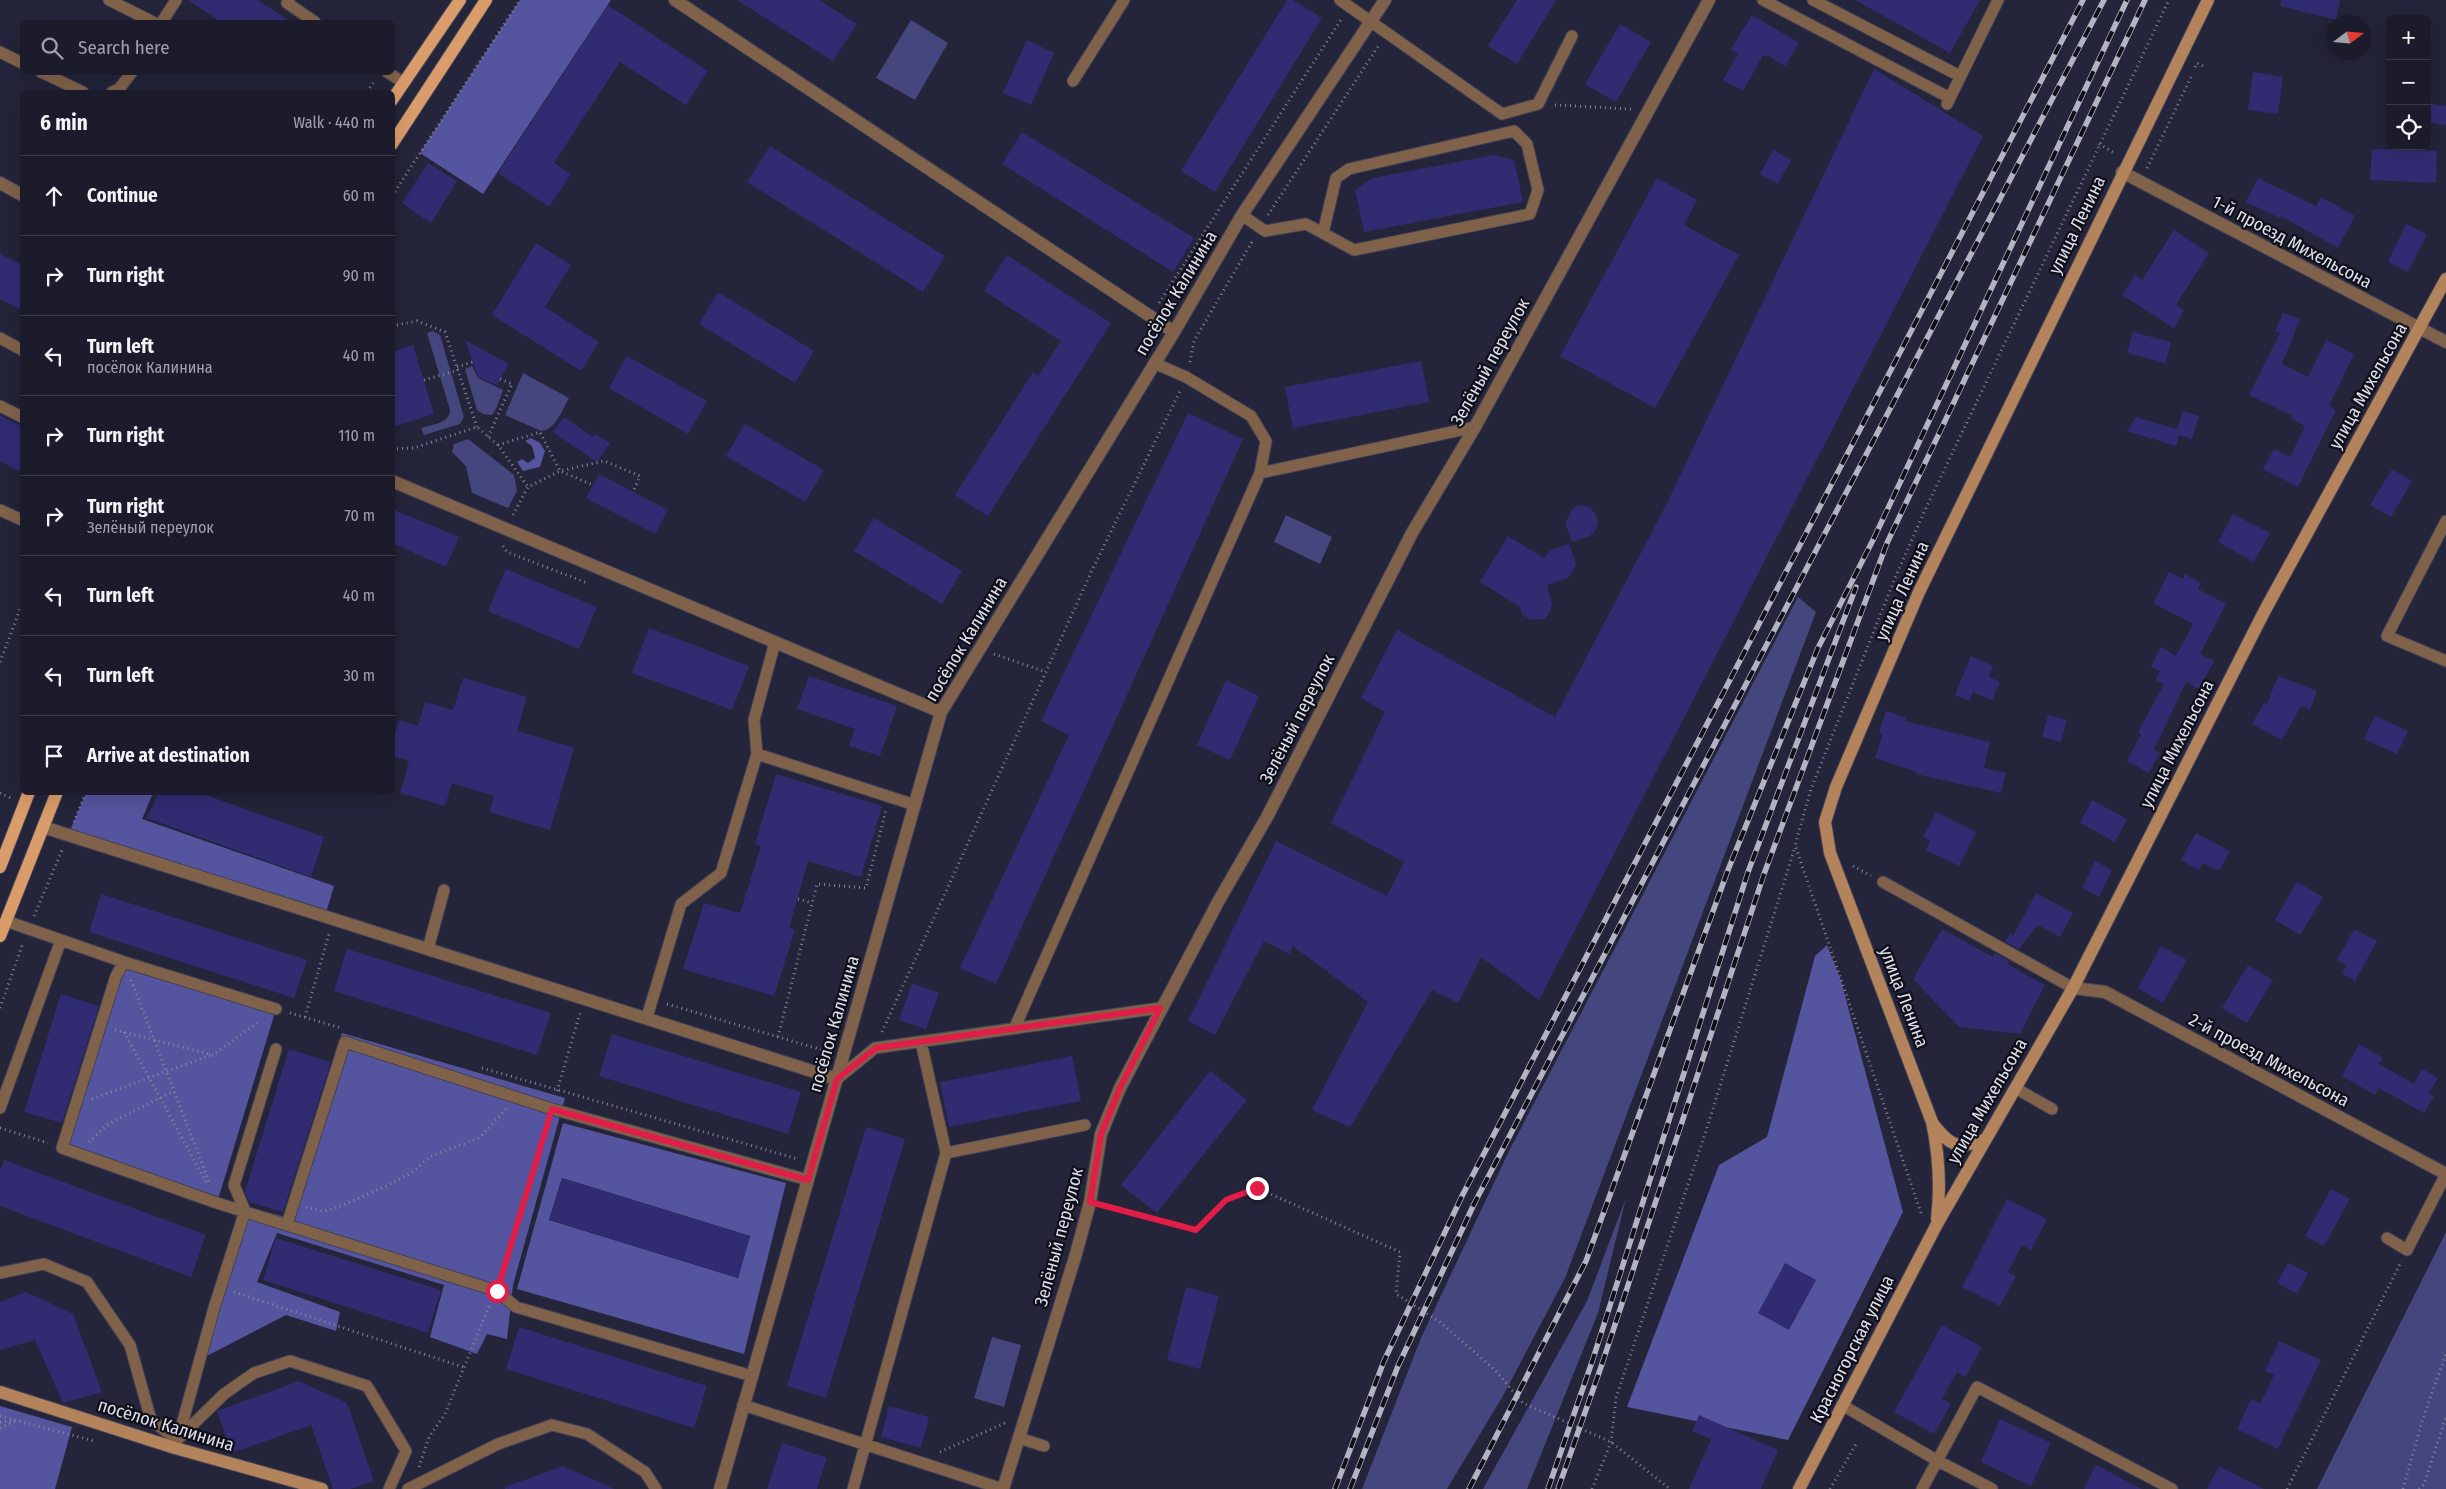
<!DOCTYPE html>
<meta charset="utf-8">
<style>
body{margin:0;font-family:"Fira Sans Condensed",sans-serif;background:#242434;color:#f1f3f6}
.controls{position:absolute;right:15px;top:15px;display:grid;overflow:hidden;border-radius:8px;box-shadow:0 5px 20px #0002}
.controls button{width:45px;height:45px;display:grid;place-items:center;padding:0;border:0;border-bottom:1px solid #393948;background:#1b1b2c;color:#f1f3f6;font:25px sans-serif}
.compass{position:absolute;left:2326px;top:15px;width:45px;height:45px;border-radius:50%;background:#1b1b2c;box-shadow:0 5px 20px #0002;rotate:74deg}
.stop{position:absolute;width:15px;height:15px;margin:-11px;border:4px solid #e11d48;border-radius:50%;background:#fff}
.stop.end{background:#e11d48;border-color:#fff;box-shadow:0 1px 5px #0008}
.list{margin:0;padding:0;list-style:none}
h2{display:flex;justify-content:space-between;align-items:center;height:65px;margin:0;padding:0 20px;font-size:21px}
h2 small{font-size:16px;font-weight:400;color:#a0a1a9}
.list li{display:grid;grid-template-columns:32px 1fr auto;gap:15px;align-items:center;box-sizing:border-box;height:80px;padding:0 20px;border-top:1px solid #393948}
.list b{display:block;font-size:19px;white-space:nowrap}
.list p{margin:0;font-size:16px;white-space:nowrap;color:#a0a1a9}
.list em{font-size:16px;font-style:normal;color:#a0a1a9}
.icon{flex:none;width:28px;height:28px;fill:none;stroke:currentColor;stroke-width:2;stroke-linecap:round;stroke-linejoin:round}
.map{position:relative;flex:none;width:2446px;height:1489px;overflow:hidden}
.search{position:absolute;background:#1b1b2c;box-shadow:0 5px 20px #0002;left:20px;top:20px;width:375px;height:55px;display:flex;align-items:center;gap:12px;box-sizing:border-box;padding:0 18px;border-radius:8px;color:#a0a1a9;font-size:19px}
.panel{position:absolute;background:#1b1b2c;box-shadow:0 5px 20px #0002;left:20px;top:90px;width:375px;height:705px;border-radius:8px}
.map>svg:first-child{display:block}
.green{fill:#46467e}
.forest{fill:#55549e;fill-rule:evenodd}
.building{fill:#312c72}
.lines{fill:none;stroke-linecap:round;stroke-linejoin:round}
.lane-casing{stroke:#424257;stroke-width:13}
.street-casing{stroke:#424257;stroke-width:14}
.secondary-casing{stroke:#424257;stroke-width:14}
.primary-casing{stroke:#424257;stroke-width:14}
.path{stroke:#868698;stroke-width:3;stroke-dasharray:1 4;stroke-linecap:butt}
.lane{stroke:#80624a;stroke-width:11}
.street{stroke:#80624a;stroke-width:12}
.secondary{stroke:#b3835c;stroke-width:12}
.primary{stroke:#da9c6a;stroke-width:12}
.rail-casing{stroke:#b2b3c3;stroke-width:5.5}
.rail{stroke:#0e0f18;stroke-width:4;stroke-dasharray:11;stroke-linecap:butt}
.route{stroke:#e11d48;stroke-width:6}
.labels{text-anchor:middle;dominant-baseline:central;stroke-width:4.5;stroke-linejoin:round;paint-order:stroke}
.street-label{font-size:18px;fill:#dfe0ee;stroke:#0e0f18}
</style>
<div class="map">
<svg width="2446" height="1489" viewBox="0 0 2446 1489">
<rect width="100%" height="100%" fill="#24243a"/>
<path class="green" d="M911,20L948,43L915,100L876,78Z
M433,331L440,335L464,417L460,424L424,435L421,428C433,424 449,424 450,410L427,333Z
M472,366L478,378L503,390L496,409L492,415L483,414L477,410L465,369Z
M523,373L569,398C562,410 556,430 541,431L505,415Z
M468,439L514,475L517,491L508,508L472,493L466,466L452,452L454,444Z
M1286,515L1332,537L1320,564L1274,542Z
M1798,597L1816,612L1565,1278L1503,1396L1447,1489H1362L1421,1338L1508,1153Z
M1626,1198L1598,1313L1527,1489H1483L1587,1301Z
M2446,1232V1489H2317Z
M992,1337L1021,1345L1004,1407L974,1398Z"/>
<path class="forest" d="M520,0H611L483,194L420,153Z
M531,438L540,443L545,451L540,467L523,471L517,462L522,459L528,463L535,458L532,446L525,441Z
M86,793H153L142,819L334,886L326,913L69,833Z
M1827,945L1841,981L1903,1212L1788,1440L1627,1407L1719,1165L1767,1137L1815,956Z
M124,962L276,1009L217,1203L62,1148Z
M342,1033L565,1098L513,1285L507,1339L487,1334L477,1354L430,1337L444,1285L277,1233L257,1282L340,1312L336,1331L286,1315L205,1357L250,1208L286,1217Z
M563,1123L786,1183L744,1354L517,1289ZM562,1178L750,1236L738,1278L549,1220Z
M0,1406L72,1427L55,1489H0Z"/>
<path class="building" d="M188,0H258L291,22H221Z
M737,0H819L857,24L833,61Z
M1287,0H1293L1322,18L1215,192L1181,171Z
M1517,0H1556L1517,64L1488,46Z
M1855,0H1980L1950,53Z
M2281,0H2340L2336,20L2280,6Z
M608,5L708,71L686,105L620,62L554,163L571,174L549,207L498,173Z
M1752,15L1799,43L1785,66L1767,55L1766,57L1763,55L1743,91L1723,80L1738,54L1731,49Z
M1620,24L1651,42L1616,102L1585,84Z
M1027,40L1054,53L1031,105L1003,93Z
M1874,69L1983,136L1539,1000L1481,957L1458,1003L1432,990L1350,1127L1312,1110L1368,1002L1293,946L1289,954L1264,941L1215,1035L1188,1021L1276,841L1387,896L1404,862L1331,823L1385,712L1361,698L1397,630L1555,717L1665,507Z
M2253,72L2283,77L2278,114L2248,110Z
M2427,103L2446,106V125L2427,122Z
M1022,132L1194,238L1173,272L1002,164Z
M770,146L945,256L923,292L747,182Z
M2372,149L2437,151L2436,183L2370,180Z
M1773,150L1791,160L1778,184L1760,174Z
M1494,155L1514,160L1523,202L1364,232L1355,190L1373,178Z
M428,163L457,181L431,223L402,203Z
M1657,178L1697,200L1684,225L1739,255L1655,408L1560,356Z
M2258,178L2316,206L2321,197L2355,216L2338,248L2281,216L2280,218L2246,202Z
M2406,224L2427,234L2408,272L2388,262Z
M2174,230L2209,253L2176,305L2184,310L2174,328L2122,295L2135,275L2142,280Z
M536,243L571,265L545,307L599,342L581,371L492,315Z
M0,254L22,265V310L0,299Z
M1007,255L1111,323L988,516L955,495L1033,372L1038,376L1061,341L984,291Z
M718,292L814,351L795,383L699,324Z
M2283,313L2300,319L2282,364L2308,377L2326,340L2354,354L2329,406L2336,410L2298,487L2263,469L2274,449L2290,457L2305,426L2291,418L2293,416L2249,395L2280,333L2275,332Z
M2133,332L2171,342L2166,363L2127,353Z
M465,340L509,364L497,385L478,377Z
M413,345L434,414L392,427V352Z
M627,356L707,401L688,434L609,388Z
M1421,361L1429,402L1293,428L1285,387Z
M2183,411L2199,416L2192,439L2179,435L2176,446L2127,431L2136,417L2177,429Z
M1188,413L1243,439L996,984L960,968L1069,735L1041,721Z
M0,415L22,427V473L0,461Z
M564,417L593,437L596,434L610,443L597,462L553,432Z
M745,424L824,470L805,502L726,456Z
M2392,469L2412,481L2391,517L2370,505Z
M599,474L668,510L655,534L586,498Z
M1581,505L1589,507L1596,514L1598,521L1596,529L1590,536L1572,542L1565,523L1573,508Z
M392,509L459,537L446,567L392,543Z
M2233,514L2270,533L2254,562L2218,542Z
M874,518L962,571L942,604L854,551Z
M1508,536L1544,558L1551,550L1569,544L1576,563L1573,571L1568,578L1547,585L1552,604L1550,612L1545,619L1531,620L1522,614L1520,607L1480,582Z
M506,569L597,607L579,649L488,611Z
M2169,572L2183,579L2185,574L2201,583L2198,589L2226,604L2200,654L2214,661L2199,689L2186,682L2154,750L2160,753L2149,773L2127,761L2141,734L2138,732L2164,684L2156,680L2160,671L2151,667L2161,647L2176,656L2193,624L2153,603Z
M649,628L749,666L732,710L632,673Z
M1971,656L1993,666L1989,677L2000,682L1992,700L1973,692L1969,701L1955,695Z
M809,676L897,706L880,756L849,746L855,729L797,709Z
M2278,676L2317,691L2310,710L2301,706L2282,740L2252,724L2264,703L2267,704Z
M463,678L527,697L517,731L574,748L550,830L489,812L494,796L452,783L445,806L400,793L409,761L392,756V743L399,720L418,726L425,702L453,710Z
M1226,680L1259,696L1230,760L1197,745Z
M1886,711L1906,718L1905,721L1990,742L1984,768L2006,773L2001,793L1916,774L1917,772L1875,758L1883,734L1879,732Z
M2048,715L2067,720L2061,742L2042,737Z
M2375,716L2408,731L2397,754L2364,739Z
M776,774L882,806L861,877L808,861L789,928L795,930L774,996L683,969L704,903L740,913L761,846L755,844Z
M159,792H197L324,837L311,877L147,818Z
M2092,800L2127,819L2115,842L2080,823Z
M1936,812L1976,832L1959,866L1926,850L1930,841L1923,837Z
M2196,833L2230,851L2219,871L2203,863L2199,870L2181,860Z
M2095,861L2112,870L2099,897L2082,888Z
M2297,882L2323,897L2300,935L2275,920Z
M2036,893L2073,913L2060,937L2038,925L2019,949L2005,941L2010,934L2013,936Z
M101,894L307,960L294,998L89,932Z
M1942,929L1993,957L1995,953L2009,961L2007,964L2045,985L2020,1034L1959,1027L1913,979Z
M2354,929L2377,941L2355,981L2342,974L2346,965L2337,960Z
M2161,946L2187,960L2163,1003L2138,988Z
M347,949L551,1013L537,1055L334,991Z
M2248,965L2273,980L2247,1023L2222,1008Z
M912,983L939,993L926,1029L899,1020Z
M61,994L99,1006L62,1123L24,1112Z
M612,1034L801,1092L788,1134L599,1076Z
M2359,1044L2383,1058L2379,1064L2414,1084L2422,1069L2438,1078L2429,1093L2434,1096L2424,1113L2379,1088L2375,1095L2342,1076Z
M289,1049L331,1062L283,1212L249,1202L245,1191Z
M1072,1056L1081,1101L949,1127L940,1082Z
M1210,1071L1247,1100L1157,1213L1121,1185Z
M866,1127L905,1139L826,1398L787,1386Z
M4,1160L206,1235L191,1277L0,1206V1171Z
M562,1178L750,1236L738,1278L549,1220Z
M2331,1189L2350,1199L2324,1246L2305,1236Z
M2007,1199L2047,1219L2031,1250L2022,1245L2008,1272L2016,1276L2000,1306L1962,1287Z
M276,1238L441,1290L428,1333L263,1280Z
M1785,1263L1816,1280L1789,1330L1758,1313Z
M2288,1263L2308,1273L2297,1294L2277,1283Z
M1186,1287L1219,1296L1200,1369L1167,1360Z
M26,1292L73,1314L102,1392L63,1403L35,1340L0,1350V1302Z
M1942,1325L1982,1347L1965,1377L1957,1372L1942,1399L1951,1404L1934,1434L1894,1412Z
M519,1327L707,1386L694,1428L506,1369Z
M2279,1341L2321,1360L2278,1449L2237,1429L2251,1399L2260,1404L2274,1375L2265,1371Z
M299,1381L347,1403L374,1481L350,1489H333L311,1425L232,1453L217,1411Z
M889,1406L929,1417L921,1448L881,1437Z
M1699,1415L1778,1450L1761,1489H1689L1711,1439L1692,1431Z
M2000,1419L2051,1443L2031,1486L1981,1462Z
M782,1443L827,1458L817,1489H767Z
M2096,1465L2142,1489H2084Z
M563,1466L614,1489H505V1487Z
M2219,1466L2264,1489H2207Z"/>
<g class="lines">
<defs>
<path id="lane" d="M109,0L153,22
M289,0L287,3L315,22
M1340,0L1502,114L1538,104L1572,36
M1763,0L1950,98
M1813,0L1960,76
M162,22L176,0
M0,52L22,63
M41,72L83,92
M387,72L404,83
M1073,81L1124,0
M112,92L119,89L132,72
M1947,104L1998,0
M1242,215L1265,231L1306,224L1354,250L1530,214L1538,190L1527,144L1514,131L1349,169L1336,178L1323,233
M0,338L22,350
M0,406L22,417
M1260,473L1475,427
M0,510L22,520
M2446,521L2387,636L2446,661
M757,754L754,720L775,642
M1883,882L2073,988
M6,921L124,962L276,1009
M428,949L444,890
M124,962L116,976L62,1148L217,1203L497,1291L516,1307L752,1376
M647,1017L681,904L721,873L757,754L915,805
M1015,1027L1260,473L1266,441L1251,416L1186,377L1154,363
M837,1079L875,1048L1160,1008
M2015,1088L2052,1109
M0,1108L61,940
M946,1153L1085,1125
M287,1224L345,1042L552,1109L808,1180
M2387,1238L2407,1250L2446,1174
M0,1273L44,1264L87,1282L130,1345L151,1420L177,1440L224,1394L254,1373L290,1361L367,1386L406,1451L389,1489
M743,1405L1003,1489
M1842,1405L1938,1461L1992,1489
M1019,1438L1044,1446
M178,1439L214,1308L245,1211L234,1185L276,1049
M408,1489L498,1444L552,1425L587,1434L645,1472L656,1489
M853,1489L946,1153L921,1042
M1922,1489L1977,1387L2172,1489"/>
<path id="street" d="M675,0L1174,332
M2122,172L2446,342
M0,183L22,195
M392,481L941,712
M43,827L837,1079
M2073,988L2105,992L2446,1174
M720,1489L941,712L1174,332L1242,215L1385,0
M1003,1489L1076,1254L1090,1202L1101,1134L1120,1088L1218,902L1267,817L1412,533L1475,427L1709,0"/>
<path id="secondary" d="M1933,1124C1951,1147 1959,1150 1986,1139
M1937,1219C1941,1185 1939,1155 1932,1122L1830,853L1825,822L1836,787L1919,592L2208,0
M0,1392L175,1448L322,1489
M1799,1489L1937,1224L2073,988L2264,612L2446,279"/>
<path id="primary" d="M392,100L460,0
M392,144L486,0
M0,867L29,792
M0,936L57,792"/>
</defs>
<use href="#lane" class="lane-casing"/>
<use href="#street" class="street-casing"/>
<use href="#secondary" class="secondary-casing"/>
<use href="#primary" class="primary-casing"/>
<path class="path" d="M2195,67L2197,63L2203,66
M367,92L375,80
M1555,105L1631,109
M2099,144L2116,154
M2147,168L2192,75
M392,196L520,0
M1268,215L1379,45
M1159,303L1342,18
M392,326L417,321L445,332L477,427
M1190,362L1194,341L1253,240
M457,367L473,362
M424,380L458,370
M488,437L512,384L500,379
M498,445L540,432L560,471L593,485
M392,449L414,448L477,427L498,445L528,487
M513,515L528,487L560,471L604,461L640,476L633,492
M503,546L507,552L587,583
M994,654L1046,672
M0,662L22,604
M0,793L11,798
M74,822L86,792
M1853,866L1871,876
M798,899L812,903
M34,916L63,848
M131,980L210,1184
M667,1004L829,1052
M0,1008L23,943
M290,1013L341,1028
M305,1017L329,934
M115,1030L213,1055L260,1021
M124,1032L206,1182
M882,1032L1094,566L1181,389
M778,1037L817,884L866,888L886,810
M482,1068L798,1159
M557,1091L580,1013
M92,1099L211,1055
M0,1128L48,1143
M89,1142L108,1124L174,1091
M1105,1206L1195,1230L1226,1200L1257,1188L1400,1252L1396,1294L1440,1322L1495,1370L1523,1403L1611,1442L1670,1489
M306,1207L322,1211L334,1209L386,1186L411,1173L431,1156L479,1138L506,1109
M1921,1213L1795,845L1811,789L1895,578L1925,510L2169,0
M501,1277L547,1123
M234,1292L463,1367
M0,1416L94,1441
M0,1422L13,1421
M0,1428L15,1421
M940,1452L1007,1422
M419,1467L429,1437L445,1414L490,1304
M1592,1489L1611,1442L1616,1398L1706,1131L1795,847
M1830,1489L1856,1444
M2287,1489L2401,1262
M2403,1489L2423,1418L2446,1354
M2419,1489L2424,1484L2446,1417"/>
<use href="#lane" class="lane"/>
<use href="#street" class="street"/>
<use href="#secondary" class="secondary"/>
<use href="#primary" class="primary"/>
<defs>
<path id="rail" d="M1335,1489L1384,1361L1463,1194L2083,0
M1350,1489L1398,1366L1475,1202L2104,0
M1469,1489L1586,1261L1728,870L1818,648L1874,538L2127,0
M1548,1489L1592,1362L1748,872L1856,587
M1558,1489L1601,1367L1764,874L1887,543L2145,0"/>
</defs>
<use href="#rail" class="rail-casing"/>
<use href="#rail" class="rail"/>
</g>
<g class="lines">
<path class="route" d="M497,1291L552,1109L808,1180L837,1079L876,1048L1160,1008L1120,1088L1101,1134L1090,1202L1196,1230L1226,1200L1257,1188"/>
</g>
<g class="labels">
<g class="street-label">
<text transform="translate(2077 225) rotate(-64)">улица Ленина</text>
<text transform="translate(2292 242) rotate(28)">1-й проезд Михельсона</text>
<text transform="translate(1176 293) rotate(-59)">посёлок Калинина</text>
<text transform="translate(1490 362) rotate(-61)">Зелёный переулок</text>
<text transform="translate(2368 386) rotate(-61)">улица Михельсона</text>
<text transform="translate(1902 591) rotate(-66)">улица Ленина</text>
<text transform="translate(966 639) rotate(-59)">посёлок Калинина</text>
<text transform="translate(1297 719) rotate(-63)">Зелёный переулок</text>
<text transform="translate(2177 744) rotate(-63)">улица Михельсона</text>
<text transform="translate(1904 997) rotate(69)">улица Ленина</text>
<text transform="translate(834 1024) rotate(-74)">посёлок Калинина</text>
<text transform="translate(2269 1060) rotate(28)">2-й проезд Михельсона</text>
<text transform="translate(1987 1101) rotate(-60)">улица Михельсона</text>
<text transform="translate(1059 1237) rotate(-75)">Зелёный переулок</text>
<text transform="translate(1852 1349) rotate(-63)">Красногорская улица</text>
<text transform="translate(166 1425) rotate(17)">посёлок Калинина</text>
</g>
</g>
</svg>
<div class="controls">
<button>+</button>
<button>−</button>
<button><svg class="icon" aria-label="locate" viewBox="0 0 24 24"><circle cx="12" cy="12" r="6"/><path d="M12 2v4M12 18v4M2 12h4M18 12h4"/></svg></button>
</div>
<svg class="compass" viewBox="-18 -18 36 36"><path d="M0-13l5 13h-10z" fill="#e53935"/><path d="M0 13l5-13h-10z" fill="#a0a1a9"/></svg>
<div class="stop" style="left:497px;top:1291px"></div>
<div class="stop end" style="left:1257px;top:1188px"></div>
<div class="search"><svg class="icon" aria-label="search" viewBox="0 0 24 24"><circle cx="10" cy="10" r="6"/><path d="M15 15l6 6"/></svg>Search here</div>
<section class="panel">
<h2>6 min<small>Walk · 440 m</small></h2>
<ul class="list">
<li><svg class="icon" aria-label="ahead" viewBox="0 0 24 24"><path d="M12 20V5M6 11l6-6 6 6"/></svg><div><b>Continue</b></div><em>60 m</em></li>
<li><svg class="icon" aria-label="right" viewBox="0 0 24 24"><path d="M7 20v-9h11M14 6l5 5-5 5"/></svg><div><b>Turn right</b></div><em>90 m</em></li>
<li><svg class="icon" aria-label="left" viewBox="0 0 24 24"><path d="M17 20v-9H6M10 6l-5 5 5 5"/></svg><div><b>Turn left</b><p>посёлок Калинина</p></div><em>40 m</em></li>
<li><svg class="icon" aria-label="right" viewBox="0 0 24 24"><path d="M7 20v-9h11M14 6l5 5-5 5"/></svg><div><b>Turn right</b></div><em>110 m</em></li>
<li><svg class="icon" aria-label="right" viewBox="0 0 24 24"><path d="M7 20v-9h11M14 6l5 5-5 5"/></svg><div><b>Turn right</b><p>Зелёный переулок</p></div><em>70 m</em></li>
<li><svg class="icon" aria-label="left" viewBox="0 0 24 24"><path d="M17 20v-9H6M10 6l-5 5 5 5"/></svg><div><b>Turn left</b></div><em>40 m</em></li>
<li><svg class="icon" aria-label="left" viewBox="0 0 24 24"><path d="M17 20v-9H6M10 6l-5 5 5 5"/></svg><div><b>Turn left</b></div><em>30 m</em></li>
<li><svg class="icon" aria-label="arrive" viewBox="0 0 24 24"><path d="M6 21V4h12l-3 4 3 4H6"/></svg><div><b>Arrive at destination</b></div></li>
</ul>
</section>
</div>
